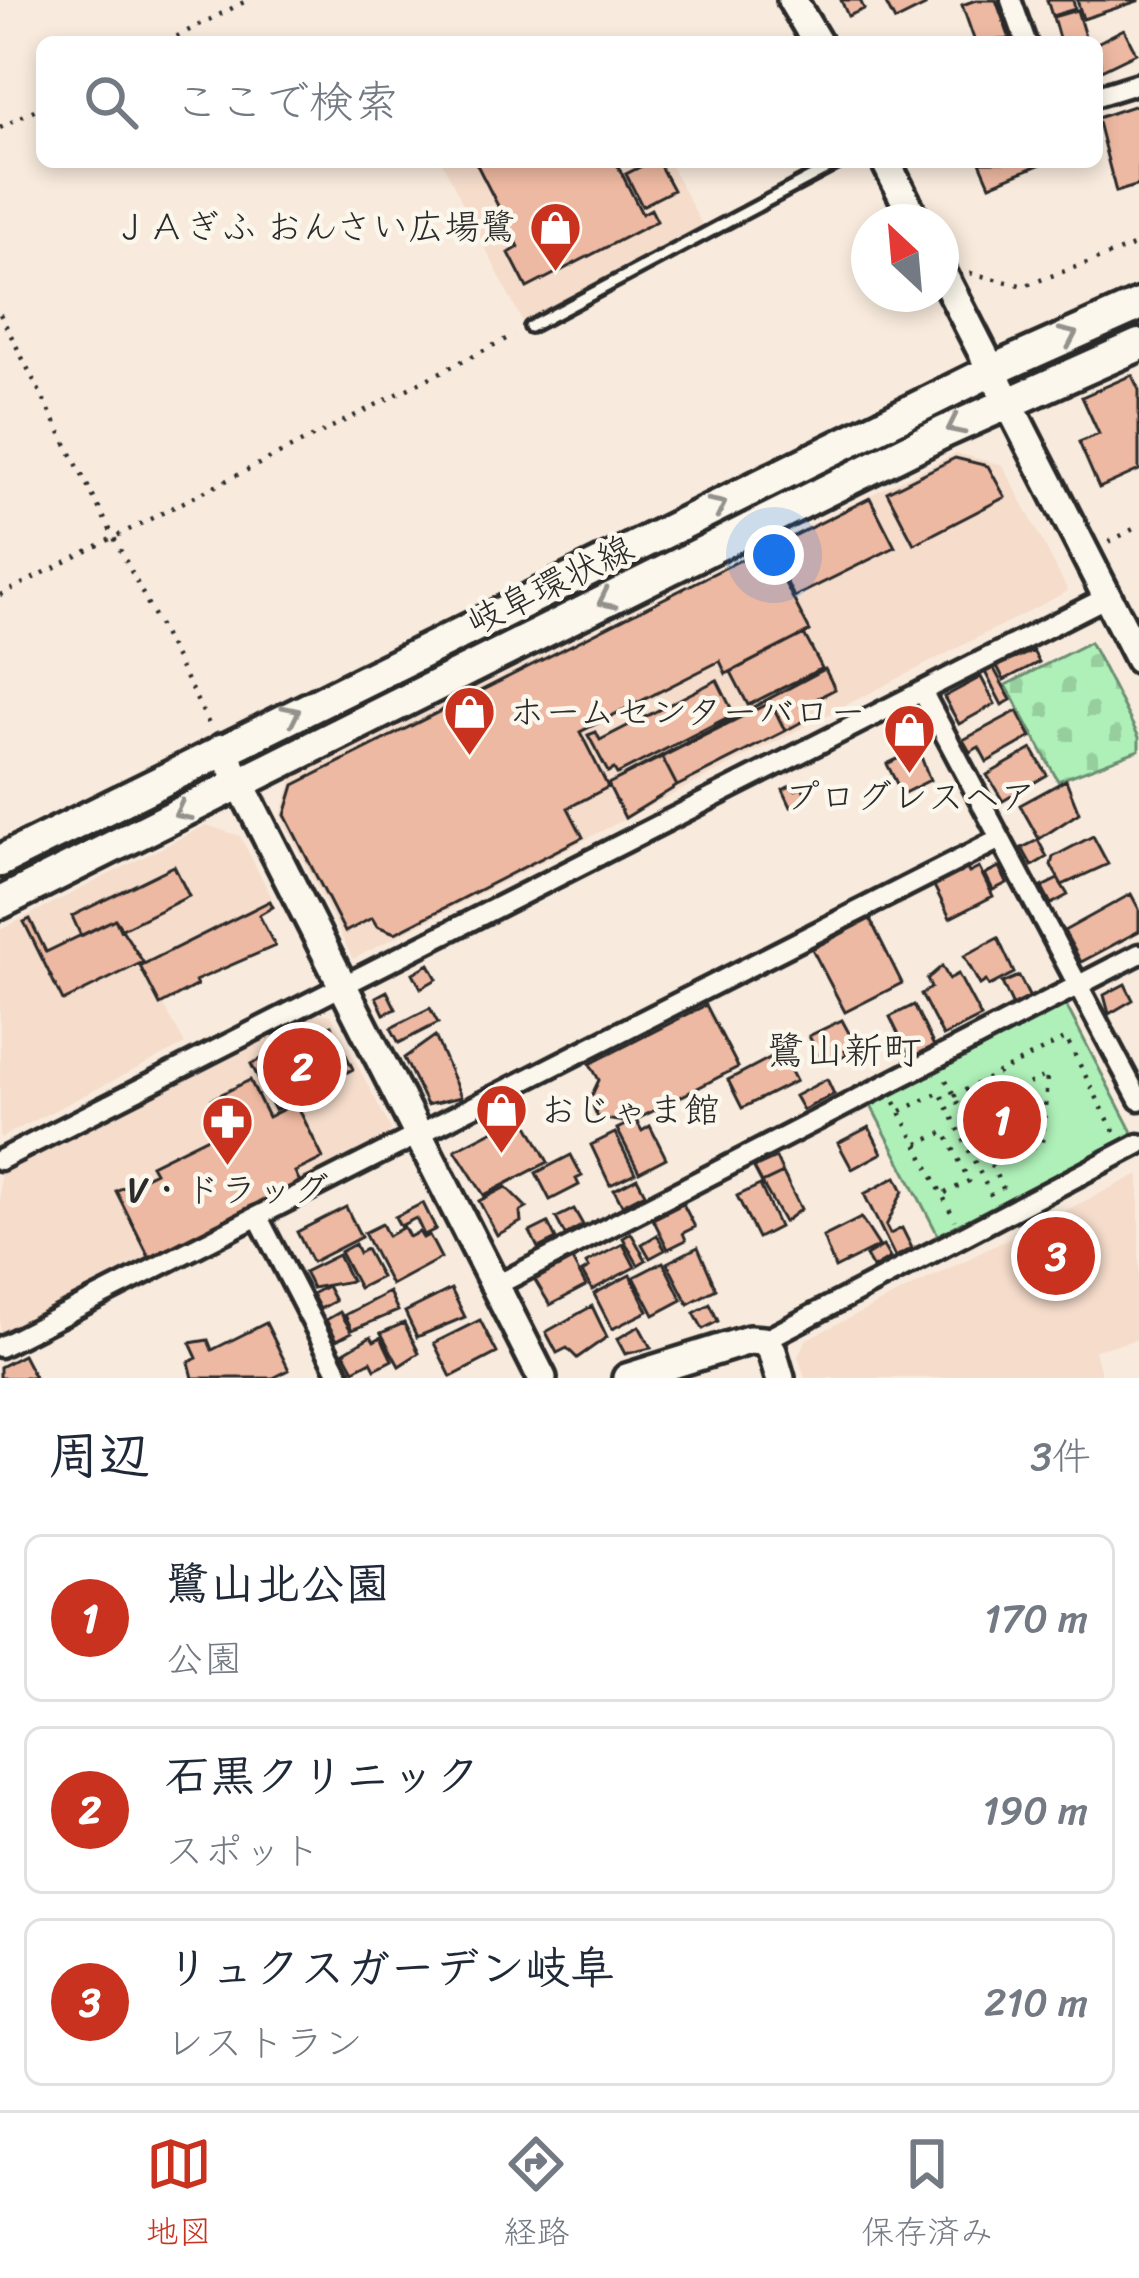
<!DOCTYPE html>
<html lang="ja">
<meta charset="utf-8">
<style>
body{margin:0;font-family:Sriracha,"Klee One",sans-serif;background:#f2f2f3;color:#1f2937}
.compass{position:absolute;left:851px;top:204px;width:108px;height:108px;border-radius:50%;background:#fff;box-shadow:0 6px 18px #0003;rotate:334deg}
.you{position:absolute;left:774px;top:555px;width:42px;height:42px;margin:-30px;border:9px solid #fff;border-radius:50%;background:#1a73e8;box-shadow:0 0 0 18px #1a73e833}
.badge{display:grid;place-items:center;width:78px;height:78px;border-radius:50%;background:#c8321e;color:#fff;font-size:39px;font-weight:700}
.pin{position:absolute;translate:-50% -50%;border:6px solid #fff;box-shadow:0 3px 12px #0006}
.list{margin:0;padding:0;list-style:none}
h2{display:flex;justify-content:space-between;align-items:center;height:156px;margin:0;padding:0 48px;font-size:51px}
h2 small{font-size:39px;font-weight:400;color:#747a83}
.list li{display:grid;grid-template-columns:78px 1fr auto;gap:36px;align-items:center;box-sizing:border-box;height:168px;margin:0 24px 24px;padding:0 24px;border:3px solid #e0e1e3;border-radius:18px}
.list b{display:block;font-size:45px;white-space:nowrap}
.list p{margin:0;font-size:39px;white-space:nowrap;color:#747a83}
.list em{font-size:39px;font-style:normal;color:#747a83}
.icon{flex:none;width:66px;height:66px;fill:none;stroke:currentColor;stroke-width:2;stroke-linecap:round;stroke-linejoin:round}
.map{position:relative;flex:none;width:1139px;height:1378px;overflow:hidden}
.search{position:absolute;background:#fff;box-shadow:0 6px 18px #0003;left:36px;right:36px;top:36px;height:132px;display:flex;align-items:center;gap:30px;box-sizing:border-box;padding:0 42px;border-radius:18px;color:#747a83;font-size:45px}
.sheet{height:732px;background:#fff}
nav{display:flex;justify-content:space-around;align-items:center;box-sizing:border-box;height:168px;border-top:3px solid #e0e1e3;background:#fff;font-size:33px;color:#747a83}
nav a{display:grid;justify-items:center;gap:6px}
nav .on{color:#c8321e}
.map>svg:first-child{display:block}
.built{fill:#f5dccb}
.cemetery{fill:url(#cemetery-stones);stroke:#6c8e72;stroke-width:3}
.green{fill:#aef0b8;stroke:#6c8e72;stroke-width:3}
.building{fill:#eeb9a2;stroke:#2b2b2b;stroke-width:3}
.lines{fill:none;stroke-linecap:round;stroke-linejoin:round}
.lane-casing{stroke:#2b2b2b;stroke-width:18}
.street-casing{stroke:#2b2b2b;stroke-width:27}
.secondary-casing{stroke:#2b2b2b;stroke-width:36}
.primary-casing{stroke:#2b2b2b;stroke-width:39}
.path{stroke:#2b2b2b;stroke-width:4.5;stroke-dasharray:3 9;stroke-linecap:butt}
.lane{stroke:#fbf7ec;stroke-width:9}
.street{stroke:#fbf7ec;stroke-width:18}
.secondary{stroke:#fbf7ec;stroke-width:27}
.primary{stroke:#fbf7ec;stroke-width:30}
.oneway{stroke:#93918c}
.labels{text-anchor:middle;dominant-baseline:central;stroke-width:9;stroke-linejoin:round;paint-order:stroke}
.poi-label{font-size:36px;fill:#2b2b2b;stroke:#fbf7ec;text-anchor:start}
.street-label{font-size:36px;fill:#2b2b2b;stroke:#fbf7ec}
.neighbourhood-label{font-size:39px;fill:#2b2b2b;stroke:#fbf7ec}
</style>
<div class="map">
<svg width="1139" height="1378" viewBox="0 0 1139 1378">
<defs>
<pattern id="cemetery-stones" width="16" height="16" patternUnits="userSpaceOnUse" patternTransform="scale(3)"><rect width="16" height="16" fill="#aef0b8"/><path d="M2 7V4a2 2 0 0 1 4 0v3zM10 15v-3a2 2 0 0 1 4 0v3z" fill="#96ce9e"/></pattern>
</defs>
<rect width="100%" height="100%" fill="#f8ebdd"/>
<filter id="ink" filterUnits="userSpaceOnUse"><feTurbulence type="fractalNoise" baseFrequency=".00833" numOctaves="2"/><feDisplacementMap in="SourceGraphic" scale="24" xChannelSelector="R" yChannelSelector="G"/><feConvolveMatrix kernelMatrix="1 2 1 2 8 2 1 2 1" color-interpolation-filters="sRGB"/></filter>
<g filter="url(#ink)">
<path class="built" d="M442,162H669L702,225L522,321Z
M956,453L1003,465L1068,591L353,959L281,816L292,779Z
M206,825L240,836L272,898L141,966L185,1044L0,1138V930Z
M313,1013L331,1015L391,1129L388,1139L0,1335V1171Z
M1139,1174V1339L1095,1350L1102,1378H805L798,1356L807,1339Z"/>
<path class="cemetery" d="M1090,642L1139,737V750L1058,781L1006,685Z"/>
<path class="green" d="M1066,1005L1133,1134L938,1235L871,1106Z"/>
<path class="building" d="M841,0H860L864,9L848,16Z
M884,0H922L925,6L895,21Z
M976,0H996L1010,39L975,42L962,5Z
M1047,0H1073L1075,9L1052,16Z
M1077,0H1138V1L1083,19Z
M1077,10L1086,40L1060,42L1053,17Z
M1124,29L1136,53L1101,70L1097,43Z
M1139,104V185L1116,192L1097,118Z
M616,162L642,214L651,209L657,221L527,288L509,253L519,247L476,163Z
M650,162H658L673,190L642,206L626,174Z
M980,162H1046L990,185Z
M1132,375L1139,390V470L1099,488L1079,442L1099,434L1082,397Z
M955,458L988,466L1005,497L914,544L887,492Z
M870,498L895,547L794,597L770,548Z
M766,547L810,631L726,674L720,661L580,732L608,787L568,808L583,837L395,933L377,926L372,918L345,932L285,815L294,785Z
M804,634L822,668L748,705L731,672Z
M1033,651L1039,662L1004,680L997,666Z
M993,667L1011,700L1002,705L985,672Z
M825,669L835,689L801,707L807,719L785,731L771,702L608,784Z
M981,677L995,704L959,724L944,697Z
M717,680L734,714L617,774L614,769L608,772L588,735L596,732L600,740Z
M771,702L785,731L677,786L662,757Z
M1017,711L1031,737L987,762L979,747L970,752L963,740Z
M918,749L930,780L902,794L887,764Z
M1032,749L1047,775L1003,801L987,775Z
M662,757L677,786L625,818L608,784Z
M1066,780L1079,813L1039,839L1020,805Z
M792,785L795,790L802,787L808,798L791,807L783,790Z
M1093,836L1108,864L1062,885L1051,865L1053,857Z
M1038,840L1047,857L1032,866L1022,848Z
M174,866L189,896L120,930L115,919L81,936L72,916Z
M966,867L969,873L979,868L993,896L950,918L933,884Z
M999,867L1007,883L993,890L985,874Z
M1058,879L1068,895L1051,904L1042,887Z
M1131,894L1139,909V931L1081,962L1064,931Z
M270,901L273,907L259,915L275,946L195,981L197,985L160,1005L140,966Z
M30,919L46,952L115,919L143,962L63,1001L24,922Z
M870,919L902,983L845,1012L812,949Z
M998,938L1014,973L989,986L986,981L980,985L964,956Z
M429,964L437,979L421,988L413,973Z
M942,966L949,979L958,974L981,1017L943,1036L921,994L931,988L927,979Z
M1019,976L1030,998L1013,1006L1002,983Z
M1125,984L1133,1000L1109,1014L1104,995Z
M387,991L396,1009L384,1014L376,997Z
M706,1005L738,1067L630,1123L598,1118L590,1099L599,1080L590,1064Z
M914,1005L934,1046L910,1058L890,1017Z
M430,1008L438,1023L399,1043L391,1028Z
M842,1020L856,1046L845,1051L847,1056L822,1063L809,1036Z
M331,1025L353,1069L275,1110L251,1064L284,1048L290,1031L307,1037Z
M435,1036L461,1097L427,1105L404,1058Z
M781,1052L796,1081L742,1108L728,1080Z
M827,1079L834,1094L803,1110L795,1096Z
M250,1080L268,1117L296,1103L323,1158L295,1172L301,1184L150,1259L116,1191L155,1172L151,1165L226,1128L212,1099Z
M523,1115L548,1162L484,1195L455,1150Z
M636,1120L642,1131L650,1126L666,1158L639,1172L617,1129Z
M869,1127L882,1153L852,1169L838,1143Z
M615,1133L635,1173L610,1185L591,1145Z
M571,1155L582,1176L576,1179L579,1185L550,1200L536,1173Z
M776,1158L783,1173L762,1183L754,1168Z
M783,1173L801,1209L784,1222L762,1183Z
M896,1177L903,1191L886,1226L890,1234L902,1228L912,1248L895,1257L864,1194Z
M637,1178L645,1193L622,1205L614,1190Z
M760,1185L779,1227L758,1238L737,1196Z
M506,1187L527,1208L520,1212L521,1222L497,1235L479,1201Z
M423,1203L436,1229L424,1235L416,1218L400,1226L395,1217Z
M683,1204L695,1227L683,1233L686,1240L668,1249L653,1219Z
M346,1207L361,1237L312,1262L297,1232Z
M574,1209L583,1225L565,1235L556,1218Z
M861,1218L879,1246L835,1268L823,1237Z
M548,1223L556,1239L538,1248L530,1232Z
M382,1224L388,1236L404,1227L409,1237L419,1232L423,1238L429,1235L441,1258L391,1285L364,1233Z
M631,1233L646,1260L638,1265L623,1238Z
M657,1235L665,1250L650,1258L642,1244Z
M355,1244L359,1253L366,1249L381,1277L359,1288L340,1252Z
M623,1244L635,1267L592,1290L582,1272L589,1268L586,1263Z
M883,1246L890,1258L873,1268L866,1256Z
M698,1247L716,1289L688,1304L667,1263Z
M338,1255L351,1281L312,1288L304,1272Z
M572,1260L586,1286L550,1305L535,1280Z
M663,1262L682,1300L654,1315L634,1277Z
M630,1275L648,1311L612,1329L594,1294Z
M327,1286L335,1301L320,1309L312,1294Z
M451,1289L465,1317L417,1337L405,1312Z
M389,1292L398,1311L352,1330L345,1315Z
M710,1304L718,1321L703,1329L694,1313Z
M592,1306L607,1337L577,1358L567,1348L557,1353L546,1332Z
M340,1312L352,1332L337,1340L326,1320Z
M480,1320L497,1353L451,1377L434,1343Z
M266,1323L289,1370L273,1378H193L189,1362L197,1358L190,1343L208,1340L212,1350Z
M404,1323L419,1353L399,1366L381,1333Z
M639,1326L651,1348L625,1354L617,1339Z
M371,1336L374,1341L381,1337L392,1360L375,1369L371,1361L354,1370L344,1352Z
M23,1355L35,1378H0V1367Z"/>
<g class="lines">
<defs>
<path id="lane" d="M530,327L840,162"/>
<path id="street" d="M1011,0L1026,42
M1097,96L1139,83
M922,691L1139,1100
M0,1160L1107,597
M258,1217L341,1378
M495,1286L1139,954
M763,1341L1139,1144
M0,1347L1000,839"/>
<path id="secondary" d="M792,0L817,42
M886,162L916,222
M941,271L1139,659
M222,748L542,1378
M627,1378L749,1340L763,1341L772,1351L780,1378"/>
<path id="primary" d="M0,861L991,371L1139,305
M0,903L944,432L1139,345"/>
</defs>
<use href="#lane" class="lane-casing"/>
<use href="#street" class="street-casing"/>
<use href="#secondary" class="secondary-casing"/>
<use href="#primary" class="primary-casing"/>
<path class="path" d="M166,42L248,0
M0,128L42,106
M942,221L955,249
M970,273L1024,286L1139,244
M0,314L210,726
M1109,542L1139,526
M0,595L514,335
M946,1080L1005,1192
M954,1096L1066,1038L1116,1135
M895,1102L955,1220
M901,1111L940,1092L993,1199
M964,1115L1047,1075L1043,1142L991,1166
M918,1144L945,1132L969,1181L943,1194"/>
<use href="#lane" class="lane"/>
<use href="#street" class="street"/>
<use href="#secondary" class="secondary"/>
<use href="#primary" class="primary"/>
</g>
<defs><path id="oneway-chevron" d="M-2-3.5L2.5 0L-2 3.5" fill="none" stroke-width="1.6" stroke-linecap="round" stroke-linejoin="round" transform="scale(3)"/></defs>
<g class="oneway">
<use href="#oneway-chevron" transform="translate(1069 336) rotate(-24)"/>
<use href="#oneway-chevron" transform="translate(955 426) rotate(154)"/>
<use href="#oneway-chevron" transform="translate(718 506) rotate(-26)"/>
<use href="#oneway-chevron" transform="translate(606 600) rotate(154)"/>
<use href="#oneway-chevron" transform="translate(292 714) rotate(-26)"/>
<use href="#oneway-chevron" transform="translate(182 812) rotate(153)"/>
</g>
</g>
<defs>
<symbol id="shop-pin" viewBox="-11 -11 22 30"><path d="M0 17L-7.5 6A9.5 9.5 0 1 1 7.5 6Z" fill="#c8321e" stroke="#fbf7ec"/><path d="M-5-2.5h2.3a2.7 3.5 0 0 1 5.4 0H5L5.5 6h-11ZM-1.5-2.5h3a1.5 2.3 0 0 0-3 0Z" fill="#fff"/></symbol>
<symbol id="pharmacy-pin" viewBox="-11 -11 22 30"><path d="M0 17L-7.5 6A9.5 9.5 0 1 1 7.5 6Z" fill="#c8321e" stroke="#fbf7ec"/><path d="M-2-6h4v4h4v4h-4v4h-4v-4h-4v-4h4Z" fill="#fff"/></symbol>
</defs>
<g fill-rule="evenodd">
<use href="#shop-pin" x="526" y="198" width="59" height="81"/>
<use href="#shop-pin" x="440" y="682" width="59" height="81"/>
<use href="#shop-pin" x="880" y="700" width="59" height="81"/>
<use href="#shop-pin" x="472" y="1080" width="59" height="81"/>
<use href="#pharmacy-pin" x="198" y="1092" width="59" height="81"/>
</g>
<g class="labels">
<g class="poi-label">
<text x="516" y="227" text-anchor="end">ＪＡぎふ おんさい広場鷺</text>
<text x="509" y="712">ホームセンターバロー</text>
<text x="910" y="797" text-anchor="middle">プログレスヘア</text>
<text x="540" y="1110">おじゃま館</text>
<text x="228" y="1190" text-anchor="middle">V・ドラッグ</text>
</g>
<g class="street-label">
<text transform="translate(550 585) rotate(-26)">岐阜環状線</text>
</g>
<g class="neighbourhood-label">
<text x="844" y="1050">鷺山新町</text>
</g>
</g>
</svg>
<svg class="compass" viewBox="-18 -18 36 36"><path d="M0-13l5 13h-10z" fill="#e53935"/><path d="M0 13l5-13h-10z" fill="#747a83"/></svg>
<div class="you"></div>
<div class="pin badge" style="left:1002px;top:1120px">1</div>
<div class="pin badge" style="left:302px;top:1067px">2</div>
<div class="pin badge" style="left:1056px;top:1256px">3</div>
<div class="search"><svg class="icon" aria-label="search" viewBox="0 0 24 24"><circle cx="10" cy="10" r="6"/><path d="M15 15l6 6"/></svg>ここで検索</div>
</div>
<section class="sheet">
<h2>周辺<small>3件</small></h2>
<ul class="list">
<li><span class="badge">1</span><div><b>鷺山北公園</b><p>公園</p></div><em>170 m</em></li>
<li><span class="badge">2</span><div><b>石黒クリニック</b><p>スポット</p></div><em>190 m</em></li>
<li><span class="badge">3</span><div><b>リュクスガーデン岐阜</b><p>レストラン</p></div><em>210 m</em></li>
</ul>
</section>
<nav>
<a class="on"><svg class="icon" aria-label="map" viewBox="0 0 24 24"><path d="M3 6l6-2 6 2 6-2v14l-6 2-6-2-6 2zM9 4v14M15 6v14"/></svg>地図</a>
<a><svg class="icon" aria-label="directions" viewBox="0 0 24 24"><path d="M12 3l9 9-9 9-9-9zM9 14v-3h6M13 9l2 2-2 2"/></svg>経路</a>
<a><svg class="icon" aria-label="saved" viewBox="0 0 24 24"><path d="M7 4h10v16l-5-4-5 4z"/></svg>保存済み</a>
</nav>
